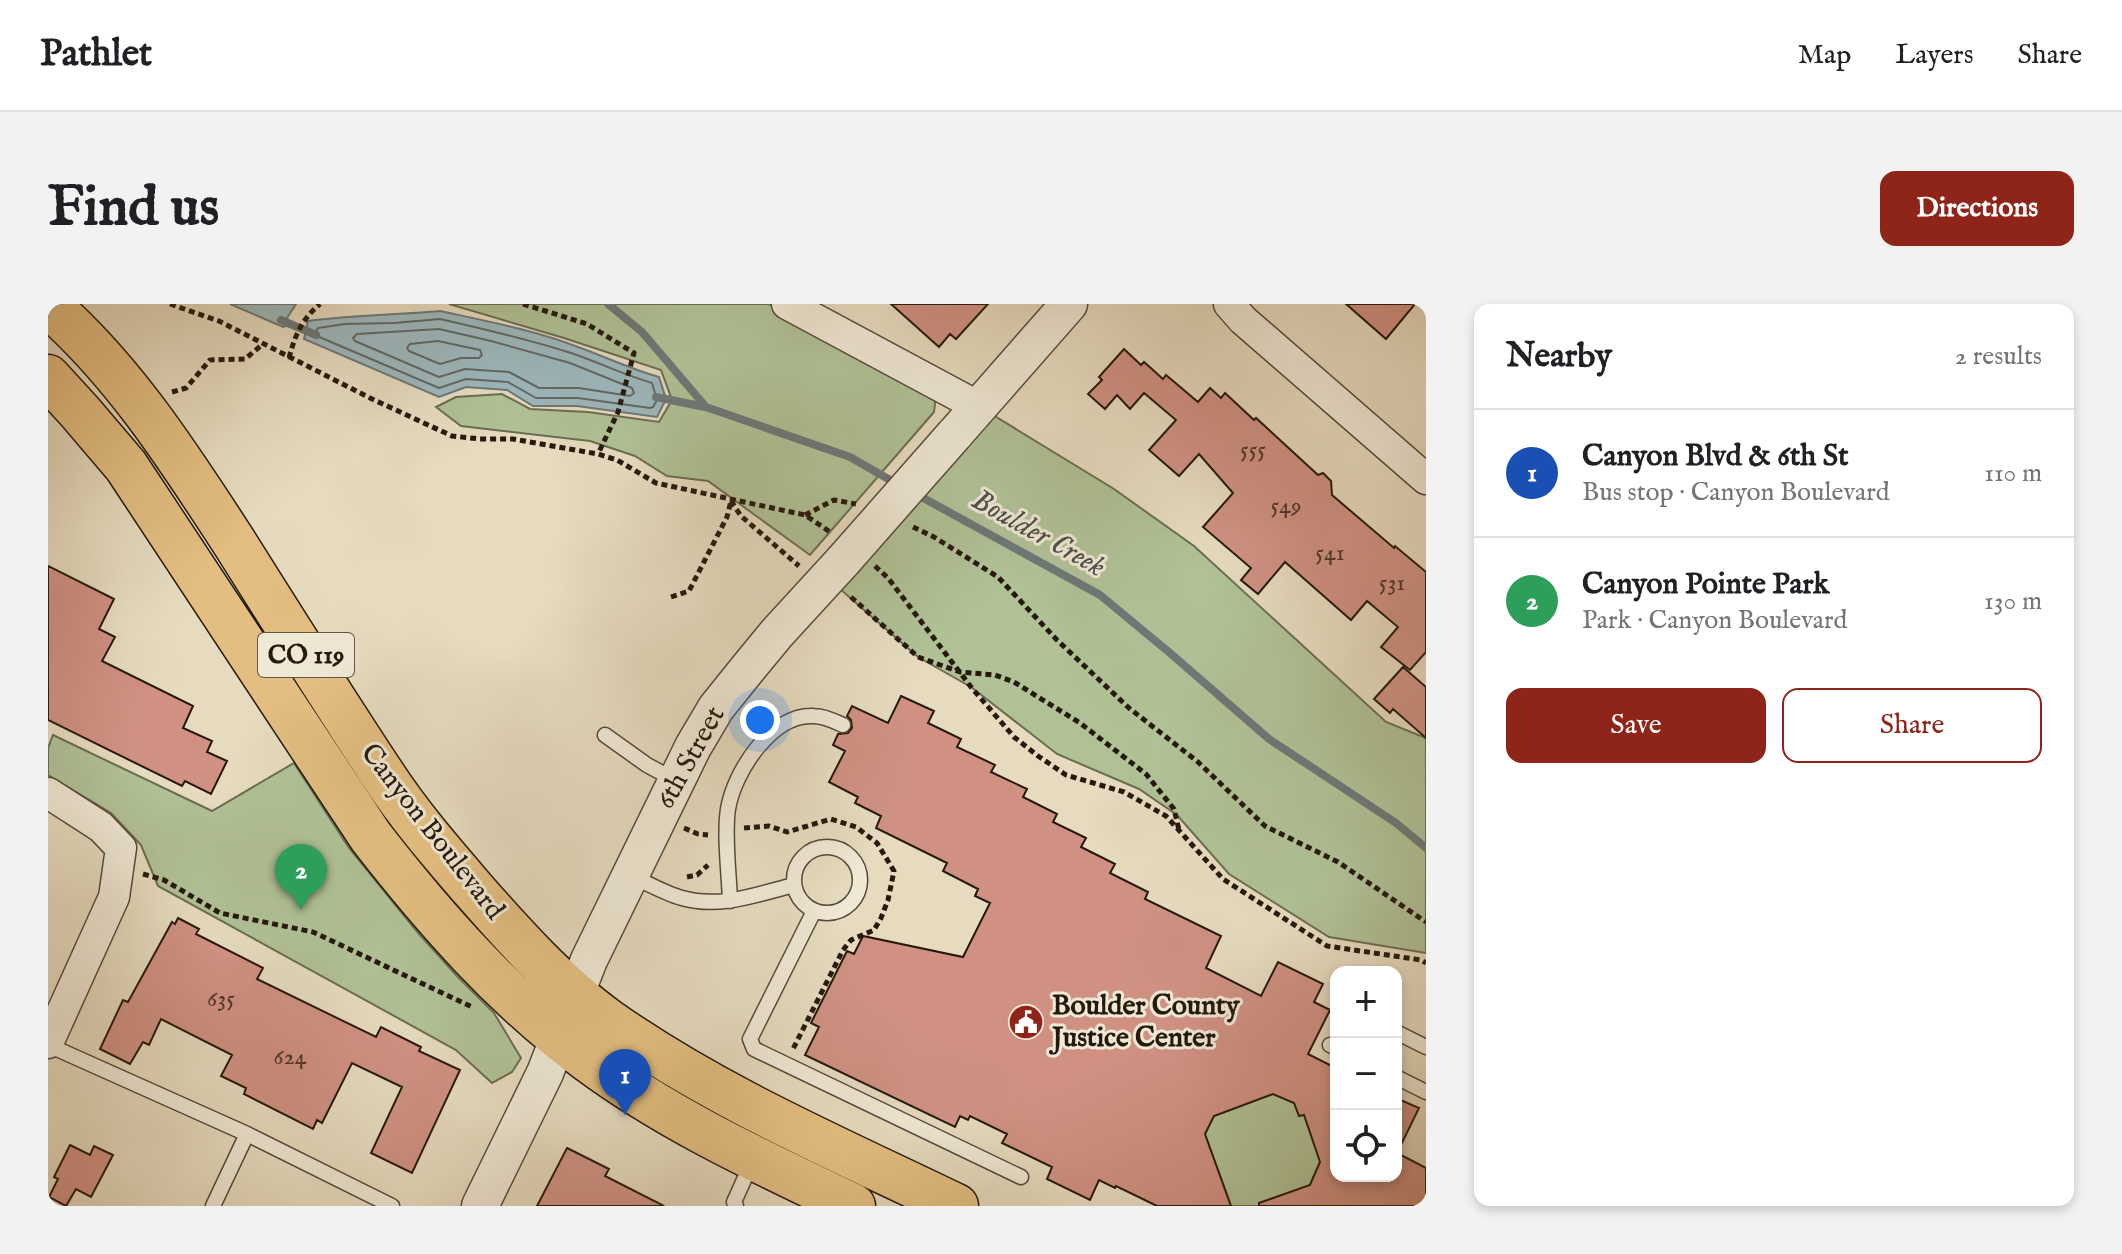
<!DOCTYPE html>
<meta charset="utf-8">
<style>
body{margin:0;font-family:"IM FELL English",serif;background:#f2f2f2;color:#202124}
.controls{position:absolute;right:24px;bottom:24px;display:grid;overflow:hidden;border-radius:16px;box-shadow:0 4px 12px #0003}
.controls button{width:72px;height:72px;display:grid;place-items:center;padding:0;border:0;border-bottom:2px solid #e0e0e0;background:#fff;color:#202124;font:40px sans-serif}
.you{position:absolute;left:712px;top:416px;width:28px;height:28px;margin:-20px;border:6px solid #fff;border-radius:50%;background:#1a73e8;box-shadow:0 0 0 12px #1a73e833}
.badge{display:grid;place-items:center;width:52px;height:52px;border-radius:50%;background:#8f2418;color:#fff;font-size:26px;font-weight:700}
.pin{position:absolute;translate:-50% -66px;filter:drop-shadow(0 2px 4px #0008)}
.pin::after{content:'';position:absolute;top:42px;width:28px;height:24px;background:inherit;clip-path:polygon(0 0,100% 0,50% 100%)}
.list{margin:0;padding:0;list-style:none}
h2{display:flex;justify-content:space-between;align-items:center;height:104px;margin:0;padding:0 32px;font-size:34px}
h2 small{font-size:26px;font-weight:400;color:#757577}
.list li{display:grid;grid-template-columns:52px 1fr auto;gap:24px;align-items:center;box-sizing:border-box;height:128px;padding:0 32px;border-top:2px solid #e0e0e0}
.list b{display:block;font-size:30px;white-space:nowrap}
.list p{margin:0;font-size:26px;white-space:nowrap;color:#757577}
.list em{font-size:26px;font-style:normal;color:#757577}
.actions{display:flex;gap:16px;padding:24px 32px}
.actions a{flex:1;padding:18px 0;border:2px solid #8f2418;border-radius:16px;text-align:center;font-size:28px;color:#8f2418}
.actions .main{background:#8f2418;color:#fff}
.icon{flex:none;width:44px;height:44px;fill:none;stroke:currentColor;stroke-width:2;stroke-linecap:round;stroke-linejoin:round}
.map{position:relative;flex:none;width:1378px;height:902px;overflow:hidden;border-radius:16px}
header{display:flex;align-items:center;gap:48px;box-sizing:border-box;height:112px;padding:0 40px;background:#fff;border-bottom:2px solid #e0e0e0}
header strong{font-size:38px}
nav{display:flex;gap:44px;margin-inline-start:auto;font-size:28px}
.intro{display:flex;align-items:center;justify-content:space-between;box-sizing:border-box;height:192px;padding:0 48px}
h1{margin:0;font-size:56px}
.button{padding:20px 36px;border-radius:16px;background:#8f2418;color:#fff;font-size:28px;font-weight:700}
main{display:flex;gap:48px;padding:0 48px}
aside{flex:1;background:#fff;border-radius:16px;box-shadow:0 4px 12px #0003}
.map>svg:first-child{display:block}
.green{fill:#b0c196;stroke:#6a6d52;stroke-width:2}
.water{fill:#9db8be;stroke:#6d7877;stroke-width:2}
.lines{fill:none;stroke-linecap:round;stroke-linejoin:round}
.shore{stroke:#616866;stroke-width:2}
.stream{stroke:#6d7877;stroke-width:8}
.building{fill:#d09183;stroke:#25190d;stroke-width:2}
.service-casing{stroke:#554a3a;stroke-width:17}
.minor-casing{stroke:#554a3a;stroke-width:33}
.tertiary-casing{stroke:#554a3a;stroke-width:39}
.primary-casing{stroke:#25190d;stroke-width:47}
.path{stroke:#25190d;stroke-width:5;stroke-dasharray:6 4;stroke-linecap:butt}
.service{stroke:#efe8d5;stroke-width:14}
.minor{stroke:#efe8d5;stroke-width:30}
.tertiary{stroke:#efe8d5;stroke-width:36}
.primary{stroke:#e3be80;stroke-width:44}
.tertiary-bridge-casing{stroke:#554a3a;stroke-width:39;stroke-linecap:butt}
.tertiary-bridge{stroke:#efe8d5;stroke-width:36}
.labels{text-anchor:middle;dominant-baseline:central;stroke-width:6;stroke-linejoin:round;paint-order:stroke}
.number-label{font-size:24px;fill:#50372a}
.shield{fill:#efe8d5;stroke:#625749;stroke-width:2}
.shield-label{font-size:26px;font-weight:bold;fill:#25190d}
.street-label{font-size:28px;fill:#25190d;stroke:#efe8d5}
.poi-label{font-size:28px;font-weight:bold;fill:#25190d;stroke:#efe8d5;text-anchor:start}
.water-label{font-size:30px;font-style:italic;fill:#4f514b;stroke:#efe8d5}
</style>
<header>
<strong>Pathlet</strong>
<nav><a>Map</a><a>Layers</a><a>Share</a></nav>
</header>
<div class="intro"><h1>Find us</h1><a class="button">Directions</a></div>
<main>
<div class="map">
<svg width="1378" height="902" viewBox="0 0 1378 902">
<rect width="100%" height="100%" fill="#e6dbbf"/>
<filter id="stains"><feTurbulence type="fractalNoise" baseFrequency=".0025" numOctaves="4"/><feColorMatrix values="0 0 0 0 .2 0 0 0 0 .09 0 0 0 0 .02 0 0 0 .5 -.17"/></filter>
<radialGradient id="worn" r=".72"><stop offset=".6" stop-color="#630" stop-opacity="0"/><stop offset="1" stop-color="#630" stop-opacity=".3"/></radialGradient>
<path class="green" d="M401,0H721L888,91L886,108L762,251L660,177L619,172L587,152L542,137L413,122L388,103L408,93L454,90L482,105L540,108L611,118L624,96L613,66L516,34Z
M945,111L1066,185L1146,242L1338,418L1378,434V649L1281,633L1181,570L1129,511L1091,485L1009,450L923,383L870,353L792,285Z
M5,431L164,507L246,459L301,544L371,630L409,672L446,709L473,754L464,768L444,779L408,746L110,582L93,541L63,509L0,471V444Z
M1161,759L1288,781L1272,858L1262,881L1247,887L1252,902H1130Z"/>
<path class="water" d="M182,0H248L239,14L242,21L235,23Z
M392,7C438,17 486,26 530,43C558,53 582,65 611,73L618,95L609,113L529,102H485L459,86L418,83L391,93L256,35L260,17C304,11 348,11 392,7Z"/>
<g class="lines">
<path class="shore" d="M392,15C436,25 480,35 523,49C550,58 576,71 604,79L609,96L605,103L602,104L530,94H488L460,78L418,75L391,84L269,32L267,29L270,24L297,20L346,19Z
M391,25L443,37L522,59L584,84L586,89L582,92L531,84H491L461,68L417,65L391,73L307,37L305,34L309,30Z
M390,37L432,46L434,51L431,54H413L392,60L361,47L359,44L362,40Z"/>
<path class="stream" d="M560,0L594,28L658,103L802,153L849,180
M233,16L268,31
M608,93L657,103
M868,190L1052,291L1122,349L1221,435L1348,519L1378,544"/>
</g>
<path class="building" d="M843,0H940L908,35L902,30L891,43Z
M1298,0H1367L1338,35Z
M1076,45L1093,61L1096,58L1115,75L1118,71L1150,98L1162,84L1173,94L1177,89L1206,116L1208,114L1270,171L1275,169L1283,177L1284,191L1346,244L1347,242L1378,268V348L1362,366L1333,343L1350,323L1319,297L1303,316L1237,258L1210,290L1193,276L1203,264L1155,223L1185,189L1151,150L1131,172L1101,146L1128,116L1096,89L1082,105L1069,91L1057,105L1040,90L1054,76L1051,73Z
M0,262L66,295L51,325L67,333L54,357L145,402L135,424L164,437L159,448L179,457L163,490L137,477L134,482L0,416Z
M1355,363L1378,383V434L1345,405L1342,409L1326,395Z
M853,392L886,407L880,419L913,435L909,443L947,461L943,468L979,485L975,493L1009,510L1005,518L1038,534L1033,543L1067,560L1062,569L1100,588L1097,595L1173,632L1158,664L1213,692L1230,658L1275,680L1266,698L1282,706L1260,750L1288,764V872H1348V794L1371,804L1349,849L1378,864V902H1211V899L1262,881L1272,858L1256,811L1251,812L1246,799L1225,790L1166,812L1157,830L1183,902H1109L1068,882L1067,884L1051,876L1042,896L999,875L1004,863L954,839L959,830L922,812L920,816L912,812L907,823L757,751L771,723L763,719L799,647L806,650L815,632L915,653L942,599L927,592L930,585L895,567L899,559L828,524L833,512L807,499L810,493L781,478L797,447L785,441L790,430L800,429L804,424L803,416L799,412L804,402L840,419Z
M130,614L151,625L148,630L215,664L209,675L328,733L333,723L373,743L371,747L412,766L364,869L323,849L354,783L304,759L274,819L269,816L265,825L196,790L198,784L173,772L184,751L113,715L101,741L95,738L82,760L52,745L75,696L80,698L124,618L127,620Z
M22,841L42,851L46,842L65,851L43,893L28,885L18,902L1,893L10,875L6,873Z
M519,844L561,865L557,872L616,902H489Z"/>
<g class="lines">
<defs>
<path id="service" d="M557,431L599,461L627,476
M746 576a33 33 0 1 1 66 0a33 33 0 1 1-66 0Z
M582,571C599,579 616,589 634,594C672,605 710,590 746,581
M682,597C681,569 676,531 680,505C686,468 724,409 766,412C776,412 786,417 795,421
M766,607L702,735L706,745L973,873
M1348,728L1378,743
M0,741L199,830L344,902
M1282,741L1288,744
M1348,773L1378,788
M165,902L199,830
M688,902L686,898L704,858"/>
<path id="minor" d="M739,0L931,103
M1181,0L1195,16L1378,175
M0,489L53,523L73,544L66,593L0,739"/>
<path id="tertiary" d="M906,131L1021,0
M432,902L497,769L541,656L645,443L668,404L701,363L729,329L795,257"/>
<path id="primary" d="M0,1C76,67 132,155 186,238C235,316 284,394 335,471C361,511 393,548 424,584C465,631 510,681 560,717C668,793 790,845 908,902
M0,73L32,108L78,162L323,533C386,614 456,694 539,755C621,816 713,858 805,902"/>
</defs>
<use href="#service" class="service-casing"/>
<use href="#minor" class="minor-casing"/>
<use href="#tertiary" class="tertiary-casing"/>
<use href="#primary" class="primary-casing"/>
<path class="path" d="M122,0L171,17L322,94L404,132L432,135H465L550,150L569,156L608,179L757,211L782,228
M475,0L539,20L586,49L570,108L550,150
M241,54C247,31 254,15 272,0
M124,88L138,84L162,56L197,55L215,40
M683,197L693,212L751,262
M757,211L786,196L808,200
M865,223L886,233L950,273L1009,336L1081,404L1150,458L1217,522L1290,558L1378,618
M827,262L840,274L923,383L966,433L990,452L1018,471L1076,488L1118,512L1175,575L1279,642L1373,656L1378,659
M623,293L641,287L679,213L683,197
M803,293L870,353L912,368L947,371L966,378L1032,419L1098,470L1126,505L1131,526
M636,524L650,530L660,531
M696,524L721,522L739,528L783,515L808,523L829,539L846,567L840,596L833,614L826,626L803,636L795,646L745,745
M95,570L116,576L172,609L265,628L424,703
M639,573L649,571L660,561"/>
<use href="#service" class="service"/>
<use href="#minor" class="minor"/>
<use href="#tertiary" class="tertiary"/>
<use href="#primary" class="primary"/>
<defs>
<path id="tertiary-bridge" d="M795,257L906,131"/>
</defs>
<use href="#tertiary-bridge" class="tertiary-bridge-casing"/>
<use href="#tertiary-bridge" class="tertiary-bridge"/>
</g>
<defs>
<symbol id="civic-disc" viewBox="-11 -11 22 22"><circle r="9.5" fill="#8f2418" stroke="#efe8d5"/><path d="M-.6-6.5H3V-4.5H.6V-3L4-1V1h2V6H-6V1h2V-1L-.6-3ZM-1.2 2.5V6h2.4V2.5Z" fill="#fff"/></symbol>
</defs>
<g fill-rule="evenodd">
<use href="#civic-disc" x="958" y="698" width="40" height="40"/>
</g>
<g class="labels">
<g class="number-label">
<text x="1205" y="146">555</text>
<text x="1238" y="202">549</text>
<text x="1282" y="249">541</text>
<text x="1344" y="279">531</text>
<text x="173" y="695">635</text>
<text x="242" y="753">624</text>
</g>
<rect class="shield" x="210" y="329" width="96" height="44" rx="6"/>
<g class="shield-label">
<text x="258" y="351">CO 119</text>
</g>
<g class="street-label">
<text transform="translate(643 454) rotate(-61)">6th Street</text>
<text transform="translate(384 528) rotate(52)">Canyon Boulevard</text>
</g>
<g class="poi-label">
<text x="1004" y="702">Boulder County<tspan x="1004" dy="32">Justice Center</tspan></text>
</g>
<g class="water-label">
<text transform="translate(990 230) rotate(29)">Boulder Creek</text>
</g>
</g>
<rect width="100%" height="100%" filter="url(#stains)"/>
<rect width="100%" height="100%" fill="url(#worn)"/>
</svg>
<div class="controls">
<button>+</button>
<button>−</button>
<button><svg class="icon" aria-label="locate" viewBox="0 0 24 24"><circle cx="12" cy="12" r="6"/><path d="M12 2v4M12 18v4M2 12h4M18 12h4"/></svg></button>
</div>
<div class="you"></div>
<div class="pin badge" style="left:577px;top:811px;background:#1a4fb4">1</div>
<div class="pin badge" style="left:253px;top:606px;background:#2e9e5b">2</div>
</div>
<aside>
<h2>Nearby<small>2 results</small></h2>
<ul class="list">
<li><span class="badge" style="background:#1a4fb4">1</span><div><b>Canyon Blvd &amp; 6th St</b><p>Bus stop · Canyon Boulevard</p></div><em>110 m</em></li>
<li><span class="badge" style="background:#2e9e5b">2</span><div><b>Canyon Pointe Park</b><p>Park · Canyon Boulevard</p></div><em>130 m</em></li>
</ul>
<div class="actions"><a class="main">Save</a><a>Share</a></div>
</aside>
</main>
